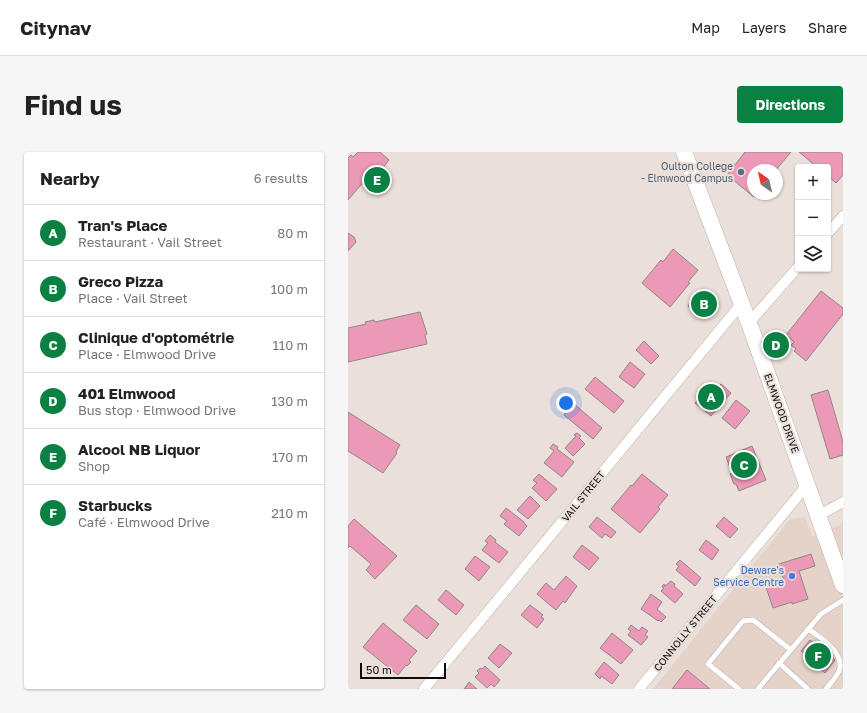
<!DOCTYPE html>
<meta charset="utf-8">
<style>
body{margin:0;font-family:"Golos Text",sans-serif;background:#f6f6f6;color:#222}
.controls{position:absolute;right:12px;top:12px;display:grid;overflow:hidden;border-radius:4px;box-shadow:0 1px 3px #0004}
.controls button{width:36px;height:36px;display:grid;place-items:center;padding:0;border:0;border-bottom:1px solid #e0e0e0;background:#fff;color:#222;font:20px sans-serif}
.compass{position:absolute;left:399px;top:12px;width:36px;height:36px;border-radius:50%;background:#fff;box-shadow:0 1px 3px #0004;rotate:326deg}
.scale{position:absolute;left:12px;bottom:10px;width:86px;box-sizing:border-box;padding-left:4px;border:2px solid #0e0b09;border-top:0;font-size:11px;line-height:14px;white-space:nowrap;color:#0e0b09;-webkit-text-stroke:3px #ebdfd9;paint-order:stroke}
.you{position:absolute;left:218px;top:251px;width:14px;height:14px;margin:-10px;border:3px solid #fff;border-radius:50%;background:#1a73e8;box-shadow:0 0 0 6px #1a73e833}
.badge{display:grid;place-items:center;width:26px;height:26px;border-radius:50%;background:#0b8043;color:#fff;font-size:13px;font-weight:700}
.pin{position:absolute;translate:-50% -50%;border:2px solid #fff;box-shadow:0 1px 4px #0006}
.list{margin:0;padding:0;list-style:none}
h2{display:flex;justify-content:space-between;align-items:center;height:52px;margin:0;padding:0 16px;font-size:17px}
h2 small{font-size:13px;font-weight:400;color:#767676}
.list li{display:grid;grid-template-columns:26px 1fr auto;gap:12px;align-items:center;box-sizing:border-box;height:56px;padding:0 16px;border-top:1px solid #e0e0e0}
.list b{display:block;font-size:15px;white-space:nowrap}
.list p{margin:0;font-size:13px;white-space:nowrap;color:#767676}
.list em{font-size:13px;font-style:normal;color:#767676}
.icon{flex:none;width:22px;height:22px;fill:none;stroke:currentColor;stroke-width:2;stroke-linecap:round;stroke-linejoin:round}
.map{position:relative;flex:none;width:495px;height:537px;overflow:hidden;border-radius:4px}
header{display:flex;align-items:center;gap:24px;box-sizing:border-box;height:56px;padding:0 20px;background:#fff;border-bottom:1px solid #e0e0e0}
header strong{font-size:19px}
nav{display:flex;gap:22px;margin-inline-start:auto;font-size:14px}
.intro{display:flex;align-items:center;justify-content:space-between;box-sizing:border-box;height:96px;padding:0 24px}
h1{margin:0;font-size:28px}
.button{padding:10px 18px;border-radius:4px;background:#0b8043;color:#fff;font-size:14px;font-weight:700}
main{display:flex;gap:24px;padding:0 24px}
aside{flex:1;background:#fff;border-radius:4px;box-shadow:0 1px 3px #0004}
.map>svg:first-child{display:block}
.built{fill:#e5d2c8}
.building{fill:#ec99b8;stroke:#92868a}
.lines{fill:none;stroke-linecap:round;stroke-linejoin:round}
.service-casing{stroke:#bbb0ab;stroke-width:6}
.minor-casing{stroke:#bbb0ab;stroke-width:11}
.primary-casing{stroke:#bbb0ab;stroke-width:17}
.service{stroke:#fff;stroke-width:5}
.minor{stroke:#fff;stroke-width:10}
.primary{stroke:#fff;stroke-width:16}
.service-dot{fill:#5c6f8a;stroke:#ebdfd9;stroke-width:1.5}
.shop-dot{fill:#3f7fe0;stroke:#ebdfd9;stroke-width:1.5}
.labels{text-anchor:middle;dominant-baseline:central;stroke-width:4;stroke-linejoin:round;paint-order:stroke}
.service-label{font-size:10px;fill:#4e5e75;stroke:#ebdfd9;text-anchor:end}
.street-label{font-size:10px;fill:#0e0b09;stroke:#ebdfd9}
.shop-label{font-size:10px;fill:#366cbe;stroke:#ebdfd9;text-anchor:end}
</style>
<header>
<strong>Citynav</strong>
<nav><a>Map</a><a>Layers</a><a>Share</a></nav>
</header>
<div class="intro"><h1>Find us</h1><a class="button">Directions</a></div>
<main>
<aside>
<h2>Nearby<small>6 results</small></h2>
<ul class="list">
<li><span class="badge">A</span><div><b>Tran's Place</b><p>Restaurant · Vail Street</p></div><em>80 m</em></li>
<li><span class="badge">B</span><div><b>Greco Pizza</b><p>Place · Vail Street</p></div><em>100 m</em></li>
<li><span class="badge">C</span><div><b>Clinique d'optométrie</b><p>Place · Elmwood Drive</p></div><em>110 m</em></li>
<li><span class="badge">D</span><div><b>401 Elmwood</b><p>Bus stop · Elmwood Drive</p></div><em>130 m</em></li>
<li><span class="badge">E</span><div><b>Alcool NB Liquor</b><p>Shop</p></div><em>170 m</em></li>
<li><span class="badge">F</span><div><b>Starbucks</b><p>Café · Elmwood Drive</p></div><em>210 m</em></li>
</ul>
</aside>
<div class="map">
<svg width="495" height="537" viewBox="0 0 495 537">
<rect width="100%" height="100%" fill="#ebdfd9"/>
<path class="built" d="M457,365L464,384L492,373L495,369V537H305L442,367Z"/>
<path class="building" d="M10,0H32L41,8L34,17L30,13L0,48V6L3,3L5,5Z
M397,0H443L428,18H405V42H409L406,45L379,23Z
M451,0H495V23L488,31L480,24V15H469Z
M0,81L6,85L8,90L0,99Z
M325,97L350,118L340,130L342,131L322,155L294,131L313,108L315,110Z
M354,137L371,150L360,165L352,158L349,161L340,154Z
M473,139L495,156V162L458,209L446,199L448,197L443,193L446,190L438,183Z
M72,160L79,182L77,183L79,192L0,210V176L18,172L17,170L26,168L27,170Z
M296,189L311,204L303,212L288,198Z
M282,210L297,222L286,236L271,225Z
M247,225L276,249L266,261L237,237Z
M373,232L383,241L363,264L347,251L359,236L365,241Z
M480,238L495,290V303L482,307L463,243Z
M388,248L402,259L387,277L374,266Z
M225,251L254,276L245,287L216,263Z
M0,260L52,293L48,300L49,301L35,321L0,299Z
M229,281L233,284L231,286L237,292L225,304L217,296L228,284L226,283Z
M205,292L210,295L209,297L226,310L214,325L196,311L206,299L202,296Z
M404,294L418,328L391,339L388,332H386L382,322L384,321L378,305Z
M191,322L209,337L198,349L184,336L189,331L185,328Z
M294,322L320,343L310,355L312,357L292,381L263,357L283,333L284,334Z
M182,344L192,354L180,367L169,358Z
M158,356L176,370V371L179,374L171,384L156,372L159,369L152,364Z
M249,365L268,380L263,386L257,382L254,386L241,375Z
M376,365L390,377L382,386L368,374Z
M6,367L49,404L27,427L18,418L23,412L2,394L0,396V374Z
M142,383L148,388L147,390L160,400L151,411L134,398L140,391L137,389Z
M358,388L371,398L364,408L351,398Z
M234,393L251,406L241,418L225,405Z
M463,402L467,414L451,419L460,447L444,452V450L425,456L418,435L436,429L431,412Z
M127,404L142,415L131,429L117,417Z
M332,408L353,426L347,434L328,418L331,414L328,412Z
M218,424L229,434L217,451L215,449L208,458L189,442L198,431L206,438Z
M323,429L327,432L326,434L335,442L327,451L313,439L316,436L314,435L316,432L317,434Z
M98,438L116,453L108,463L90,448Z
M303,442L314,450L309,457L318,465L313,470L311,468L310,469L293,457Z
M68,453L91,472L79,487L55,468Z
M182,453L195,463L193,465L196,467L189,476L173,463Z
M35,471L69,499L61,508L63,510L59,514L58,513L50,523L15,495Z
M283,473L291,479L294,475L300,479L297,483L300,485L293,493L280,483L283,479L280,477Z
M264,481L285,498L273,512L252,496Z
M462,488L466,491L467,489L472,493L471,495L487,508L477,521L469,514L468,516L464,513L466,510L453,499Z
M152,492L164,501L151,516L140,506Z
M256,510L271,523L264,532L253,524L252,527L247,522Z
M137,514L152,528L146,535L143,532L139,536L127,525L131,521L129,519L132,516L134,517Z
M339,518L362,537H324Z
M121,530L129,537H116Z"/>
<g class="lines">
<defs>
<path id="service" d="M460,477C472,485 495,500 492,516C490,524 483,531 478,537
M431,511L460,537
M391,537L360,512L395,469L405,468L443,498
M410,537L473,462L495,448"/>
<path id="minor" d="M480,81L495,64
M401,171L450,115
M470,364L495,350
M76,537L394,151
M291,537L459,333"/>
<path id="primary" d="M336,0L401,171L495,433"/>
</defs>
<use href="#service" class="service-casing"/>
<use href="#minor" class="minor-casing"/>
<use href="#primary" class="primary-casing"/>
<use href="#service" class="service"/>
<use href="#minor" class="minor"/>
<use href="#primary" class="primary"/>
</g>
<circle class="service-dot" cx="393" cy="20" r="4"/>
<circle class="shop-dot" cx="444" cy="424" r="4"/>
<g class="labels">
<g class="service-label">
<text x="385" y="14">Oulton College<tspan x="385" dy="12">- Elmwood Campus</tspan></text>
</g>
<g class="street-label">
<text transform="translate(434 261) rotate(70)">ELMWOOD DRIVE</text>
<text transform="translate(235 344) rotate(-51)">VAIL STREET</text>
<text transform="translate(337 481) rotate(-51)">CONNOLLY STREET</text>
</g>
<g class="shop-label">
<text x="436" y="418">Deware's<tspan x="436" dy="12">Service Centre</tspan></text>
</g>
</g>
</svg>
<div class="controls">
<button>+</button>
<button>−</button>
<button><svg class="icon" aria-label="layers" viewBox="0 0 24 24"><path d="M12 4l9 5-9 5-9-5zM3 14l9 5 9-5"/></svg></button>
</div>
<svg class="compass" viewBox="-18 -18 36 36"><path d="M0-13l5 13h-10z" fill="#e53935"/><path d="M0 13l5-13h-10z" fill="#767676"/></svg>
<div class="scale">50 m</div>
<div class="you"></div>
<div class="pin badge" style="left:363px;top:245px">A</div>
<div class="pin badge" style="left:356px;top:152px">B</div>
<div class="pin badge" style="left:396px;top:313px">C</div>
<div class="pin badge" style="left:428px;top:193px">D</div>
<div class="pin badge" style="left:29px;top:28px">E</div>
<div class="pin badge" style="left:470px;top:504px">F</div>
</div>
</main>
